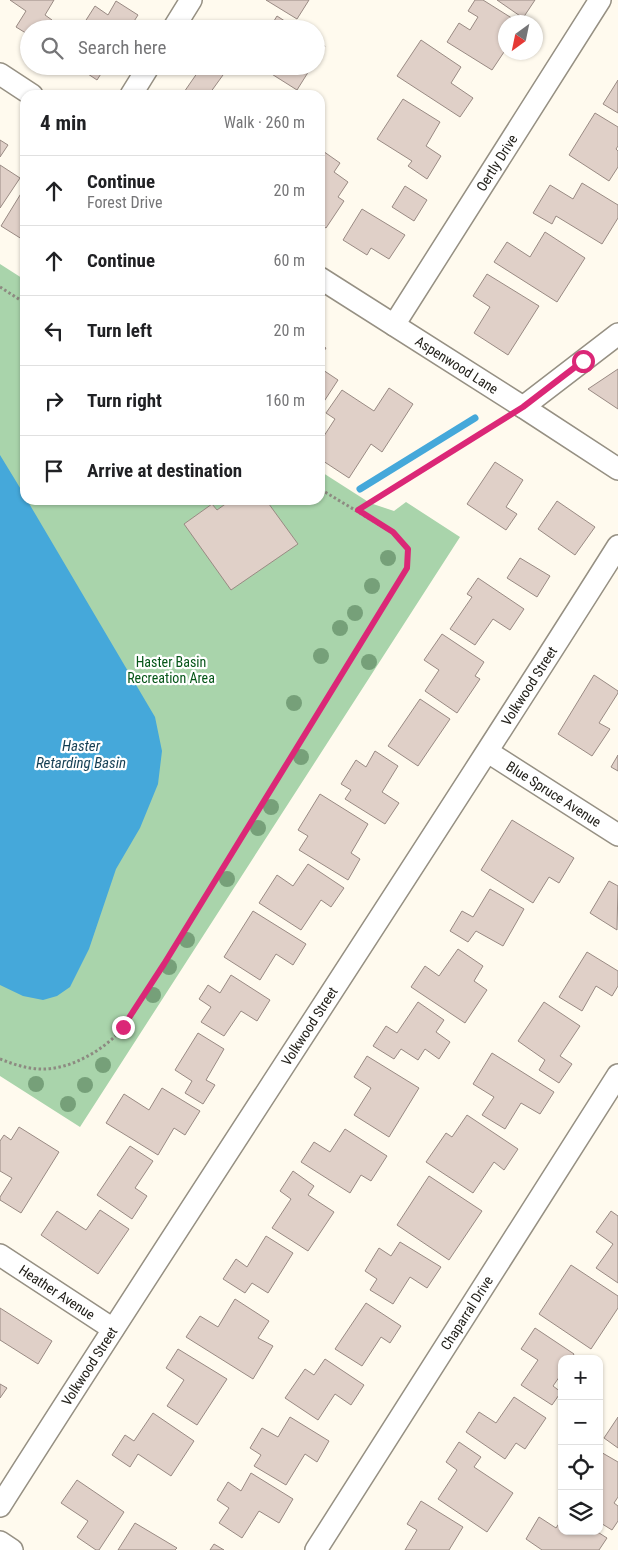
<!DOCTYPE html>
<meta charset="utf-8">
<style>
body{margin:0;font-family:"Roboto Condensed",sans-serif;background:#f2f2f2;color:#202124}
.controls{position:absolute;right:15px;bottom:15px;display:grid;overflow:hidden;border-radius:10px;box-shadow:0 1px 4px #0004}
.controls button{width:45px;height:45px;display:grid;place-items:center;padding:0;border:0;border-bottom:1px solid #e0e0e0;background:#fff;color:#202124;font:25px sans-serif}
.compass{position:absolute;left:498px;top:15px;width:45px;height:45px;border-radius:50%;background:#fff;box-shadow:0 1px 4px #0004;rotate:213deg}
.stop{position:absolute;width:15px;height:15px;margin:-11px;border:4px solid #db2777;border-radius:50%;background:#fff}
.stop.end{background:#db2777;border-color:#fff;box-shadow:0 1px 5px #0008}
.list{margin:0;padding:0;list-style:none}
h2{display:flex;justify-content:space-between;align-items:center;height:65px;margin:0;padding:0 20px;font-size:21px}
h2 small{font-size:16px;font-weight:400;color:#757577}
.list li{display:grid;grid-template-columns:32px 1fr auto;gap:15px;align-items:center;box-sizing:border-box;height:70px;padding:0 20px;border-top:1px solid #e0e0e0}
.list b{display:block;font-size:19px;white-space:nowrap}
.list p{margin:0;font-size:16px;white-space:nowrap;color:#757577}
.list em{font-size:16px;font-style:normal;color:#757577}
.icon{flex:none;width:28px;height:28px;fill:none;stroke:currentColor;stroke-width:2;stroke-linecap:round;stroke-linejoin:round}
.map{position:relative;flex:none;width:618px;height:1550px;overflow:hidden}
.search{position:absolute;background:#fff;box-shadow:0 1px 4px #0004;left:20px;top:20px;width:305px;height:55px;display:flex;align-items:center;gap:12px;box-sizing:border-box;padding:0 18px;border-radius:28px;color:#757577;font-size:19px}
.panel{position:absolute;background:#fff;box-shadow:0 1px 4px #0004;left:20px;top:90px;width:305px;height:415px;border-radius:15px}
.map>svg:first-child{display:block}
.green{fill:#a9d4ab}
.water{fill:#45a8da}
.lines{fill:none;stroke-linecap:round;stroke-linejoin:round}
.stream{stroke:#45a8da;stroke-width:7}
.building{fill:#e0d0c8;stroke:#998a83}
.street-casing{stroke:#969083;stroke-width:24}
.path{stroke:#8d8a81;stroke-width:3;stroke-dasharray:2.5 2.5;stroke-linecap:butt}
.street{stroke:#fff;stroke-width:21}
.tree{fill:#76a079}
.route{stroke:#db2777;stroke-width:6}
.labels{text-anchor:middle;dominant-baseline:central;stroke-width:4.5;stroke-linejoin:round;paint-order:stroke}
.street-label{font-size:14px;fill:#23211b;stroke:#fff}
.park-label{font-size:14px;fill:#065619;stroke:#fff}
.water-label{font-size:15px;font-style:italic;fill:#153f54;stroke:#fff}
</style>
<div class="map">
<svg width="618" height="1550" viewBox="0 0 618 1550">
<rect width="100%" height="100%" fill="#fffaee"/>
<path class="green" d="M0,264L25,280V500H320V471L370,503L394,511L406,502L460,537L80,1127L0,1076Z"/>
<path class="water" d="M0,455L25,496V500H27L155,717L162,751L158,784L140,828L116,869L89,949L70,987L57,996L43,1000L23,996L0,985Z"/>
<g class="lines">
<path class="stream" d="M360,489L475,418"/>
</g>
<path class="building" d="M10,0H54L45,15L52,20L47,29H29V35L16,27L26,11Z
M266,0H309L297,19Z
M475,0H483L518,22H506V49L492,70L447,42L459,23L470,30L478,17L468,11Z
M497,0H535L523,18Z
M116,1L138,15L129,29H70L73,23L81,28L95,6L108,15Z
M277,16L297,29H269Z
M421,40L461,67L451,83L473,98L460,117L397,76Z
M316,41L325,46L316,60Z
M76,66H106L97,80Z
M202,66H210L223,75L210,93L213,95H182Z
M259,66H312L297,90Z
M618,80V113L603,104Z
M403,99L440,122L426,146L441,156L427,179L408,166L412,161L377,139Z
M595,113L618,127V146L616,149L618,151V167L609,181L569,155Z
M0,140L8,145L0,157Z
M320,149L340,163L334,172L348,182L338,197L344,201L326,228L320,224Z
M0,165L20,178L0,208Z
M582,183L618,205V218L602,244L556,216L552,224L533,213L550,185L573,199Z
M405,186L427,200L414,221L392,207Z
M25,187V241L1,226Z
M362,209L405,235L389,259L371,248L367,255L343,240Z
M545,232L585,258L557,302L494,262L507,242L530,257Z
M487,274L539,306L508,355L474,333L490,307L473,296Z
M320,344L326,348L320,357Z
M320,368L338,380L321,406H320Z
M618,369V409L588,389Z
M389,388L413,404L382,452L371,444L349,478L320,459V442L335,419L326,413L342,390L374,411Z
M495,462L523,480L506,507L517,514L506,530L467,504Z
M231,500H266L298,544L231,590L184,524L212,504L217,510Z
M557,501L595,527L575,555L538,529Z
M520,558L550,576L537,597L507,578Z
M478,578L524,609L510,630L493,619L475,645L450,629L472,597L467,594Z
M442,634L484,662L475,676L480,679L457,713L425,691L439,670L424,660Z
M594,675L618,691V693L599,723L610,729L592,756L558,734Z
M420,699L450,719L418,766L388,746Z
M375,751L398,766L382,792L399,803L385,824L345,799L351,790L341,784L356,760L366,767Z
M618,755V771L611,767Z
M320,794L368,824L351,853L360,859L348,880L299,850L308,836L298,830Z
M512,820L574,858L559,883L549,877L533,903L481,870Z
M308,864L344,888L331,907L321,900L301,930L259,903L277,875L293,886Z
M609,881L618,886L617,930L590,913Z
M490,889L524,909L503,946L476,931L468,942L450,931L462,911L473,917Z
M253,911L306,944L293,965L276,954L260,980L224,957Z
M458,949L483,966L474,981L487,990L465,1023L411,987L425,966L439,976Z
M587,952L618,971V986L612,996L596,986L582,1011L559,997Z
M231,975L270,1000L257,1021L241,1011L224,1036L201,1022L211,1007L199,999L208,985L220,993Z
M418,1002L444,1020L436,1032L450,1042L439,1059L425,1049L418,1060L401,1049L394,1059L373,1046L386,1026L397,1033Z
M544,1002L580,1026L560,1056L572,1064L559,1083L539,1070L545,1060L518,1041Z
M198,1033L224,1049L206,1080L215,1085L203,1104L185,1093L192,1081L175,1070Z
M492,1053L554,1092L540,1114L521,1103L505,1129L482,1115L494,1097L473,1084Z
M367,1056L419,1088L389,1137L354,1115L371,1088L354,1077Z
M162,1088L200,1111L185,1135L174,1128L158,1155L106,1123L124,1094L149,1110Z
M467,1115L518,1149L504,1170L494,1162L473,1193L426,1162L446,1133L452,1137Z
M19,1127L59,1152L21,1213L0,1200V1197L12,1178L0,1171V1141L4,1135L11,1140Z
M345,1129L387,1156L371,1181L361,1175L350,1193L301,1162L314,1142L330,1152Z
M130,1146L153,1161L135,1188L147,1196L132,1219L97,1195Z
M293,1171L314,1186L308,1195L334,1212L308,1251L272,1228L291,1199L280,1191Z
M429,1176L482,1211L449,1260L397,1225Z
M100,1210L129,1229L98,1274L41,1235L57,1211L86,1230Z
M611,1211L618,1216V1283L596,1268L613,1244L596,1232Z
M266,1236L293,1253L268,1293L252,1283L245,1293L223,1279L236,1259L247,1267Z
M400,1242L441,1267L427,1288L410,1277L393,1304L370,1290L377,1279L365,1271L379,1248L391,1256Z
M571,1265L618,1296V1308L591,1349L539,1314Z
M235,1299L269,1321L258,1338L273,1346L253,1379L186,1337L200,1316L218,1327Z
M366,1303L401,1326L390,1343L381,1337L362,1366L335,1349Z
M0,1308L52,1341L38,1364L0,1340Z
M535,1328L574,1354L571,1359H562V1373L553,1386L561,1392L552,1405L521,1385L538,1360L521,1349Z
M178,1349L227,1379L197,1425L167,1406L184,1380L166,1368Z
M325,1359L364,1385L351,1405L335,1394L318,1420L285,1398L305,1369L314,1375Z
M0,1384L7,1388L0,1398Z
M514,1397L546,1418L525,1449L516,1443L505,1459L466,1432L479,1412L496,1423Z
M153,1413L194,1441L171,1476L138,1454L130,1467L112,1455L125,1435L134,1441Z
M290,1417L329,1441L317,1462L305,1454L286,1485L254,1466L261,1455L250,1448L262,1428L278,1437Z
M618,1417V1448L604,1438Z
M459,1442L481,1457L474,1467L513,1493L487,1532L438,1499L457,1470L446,1462Z
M599,1451L618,1462V1497L614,1503L618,1506V1521L612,1530L599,1522Z
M251,1473L293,1499L279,1523L259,1511L242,1538L219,1523L229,1508L217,1500L228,1482L241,1491Z
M77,1480L124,1512L99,1550H96L77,1537L88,1521L61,1503Z
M421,1501L463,1527L449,1550H405L417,1530L407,1524Z
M539,1517L556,1528L562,1519V1531H596L607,1538L599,1550H542L526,1539Z
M135,1523L177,1548L175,1550H118Z
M214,1544L224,1550H210Z"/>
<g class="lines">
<defs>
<g id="street">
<path d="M173,29L191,0"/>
<path d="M0,74L32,95"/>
<path d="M131,95L149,66"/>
<path id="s1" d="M320,278L523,407L618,469"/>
<path id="s2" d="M394,325L600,0"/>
<path d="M523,407L618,334"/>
<path id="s3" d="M488,752L618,835"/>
<path id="s4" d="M0,1255L113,1329"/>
<path id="s5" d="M0,1506C204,1185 415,868 618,546"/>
<path d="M0,1542L12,1550"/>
<path id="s6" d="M316,1550L618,1075"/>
</g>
</defs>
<use href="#street" class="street-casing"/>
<path class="path" d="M0,287L25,303
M358,510L504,419
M0,1059C13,1064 27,1069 41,1069C70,1070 104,1050 122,1029C138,1009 150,985 164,964L407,568L408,549L393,533L320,489"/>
<use href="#street" class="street"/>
</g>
<g class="tree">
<circle cx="388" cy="558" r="8"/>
<circle cx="372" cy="586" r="8"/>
<circle cx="355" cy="613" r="8"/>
<circle cx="340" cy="628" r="8"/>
<circle cx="321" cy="656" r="8"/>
<circle cx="369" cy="662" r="8"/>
<circle cx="294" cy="703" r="8"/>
<circle cx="301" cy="757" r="8"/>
<circle cx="271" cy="807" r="8"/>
<circle cx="258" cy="828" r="8"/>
<circle cx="227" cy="879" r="8"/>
<circle cx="187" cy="940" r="8"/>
<circle cx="169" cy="967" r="8"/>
<circle cx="153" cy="995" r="8"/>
<circle cx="103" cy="1065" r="8"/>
<circle cx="36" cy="1084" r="8"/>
<circle cx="85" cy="1085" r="8"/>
<circle cx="68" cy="1104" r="8"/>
</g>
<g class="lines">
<path class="route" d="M123,1027L164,964L407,568L408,549L393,532L358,510L523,407L583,361"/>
</g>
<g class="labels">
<g class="street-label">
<text stroke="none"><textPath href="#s2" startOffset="192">Oertly Drive</textPath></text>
<text stroke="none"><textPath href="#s1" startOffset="162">Aspenwood Lane</textPath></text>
<text stroke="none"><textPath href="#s5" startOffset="976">Volkwood Street</textPath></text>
<text stroke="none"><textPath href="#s3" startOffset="78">Blue Spruce Avenue</textPath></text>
<text stroke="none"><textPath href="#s5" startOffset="571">Volkwood Street</textPath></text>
<text stroke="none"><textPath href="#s4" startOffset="68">Heather Avenue</textPath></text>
<text stroke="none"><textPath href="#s6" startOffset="281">Chaparral Drive</textPath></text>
<text stroke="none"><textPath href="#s5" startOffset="166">Volkwood Street</textPath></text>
</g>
<g class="park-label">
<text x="171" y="662">Haster Basin<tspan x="171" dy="16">Recreation Area</tspan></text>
</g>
<g class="water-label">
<text x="81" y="746">Haster<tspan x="81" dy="17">Retarding Basin</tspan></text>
</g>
</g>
</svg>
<div class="controls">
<button>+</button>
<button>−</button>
<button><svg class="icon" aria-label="locate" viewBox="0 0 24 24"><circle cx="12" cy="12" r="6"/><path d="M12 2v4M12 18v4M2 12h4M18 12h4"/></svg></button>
<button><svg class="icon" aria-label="layers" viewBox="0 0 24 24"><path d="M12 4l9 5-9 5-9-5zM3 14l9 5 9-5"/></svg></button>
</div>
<svg class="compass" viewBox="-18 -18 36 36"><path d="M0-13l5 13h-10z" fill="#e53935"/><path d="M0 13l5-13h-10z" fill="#757577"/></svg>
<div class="stop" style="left:583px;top:361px"></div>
<div class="stop end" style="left:123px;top:1027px"></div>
<div class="search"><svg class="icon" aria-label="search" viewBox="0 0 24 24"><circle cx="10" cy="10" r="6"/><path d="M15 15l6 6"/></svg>Search here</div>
<section class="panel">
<h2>4 min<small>Walk · 260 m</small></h2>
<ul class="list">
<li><svg class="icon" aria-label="ahead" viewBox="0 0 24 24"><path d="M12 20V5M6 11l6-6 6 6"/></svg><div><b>Continue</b><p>Forest Drive</p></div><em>20 m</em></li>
<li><svg class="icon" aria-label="ahead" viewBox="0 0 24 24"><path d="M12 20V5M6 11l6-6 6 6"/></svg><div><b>Continue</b></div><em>60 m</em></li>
<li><svg class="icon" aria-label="left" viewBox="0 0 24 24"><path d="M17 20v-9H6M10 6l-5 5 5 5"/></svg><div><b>Turn left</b></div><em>20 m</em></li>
<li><svg class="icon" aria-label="right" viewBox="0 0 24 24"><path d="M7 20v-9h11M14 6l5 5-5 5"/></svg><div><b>Turn right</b></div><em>160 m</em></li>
<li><svg class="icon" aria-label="arrive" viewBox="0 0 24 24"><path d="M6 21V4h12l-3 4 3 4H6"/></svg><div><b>Arrive at destination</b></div></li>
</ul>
</section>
</div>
